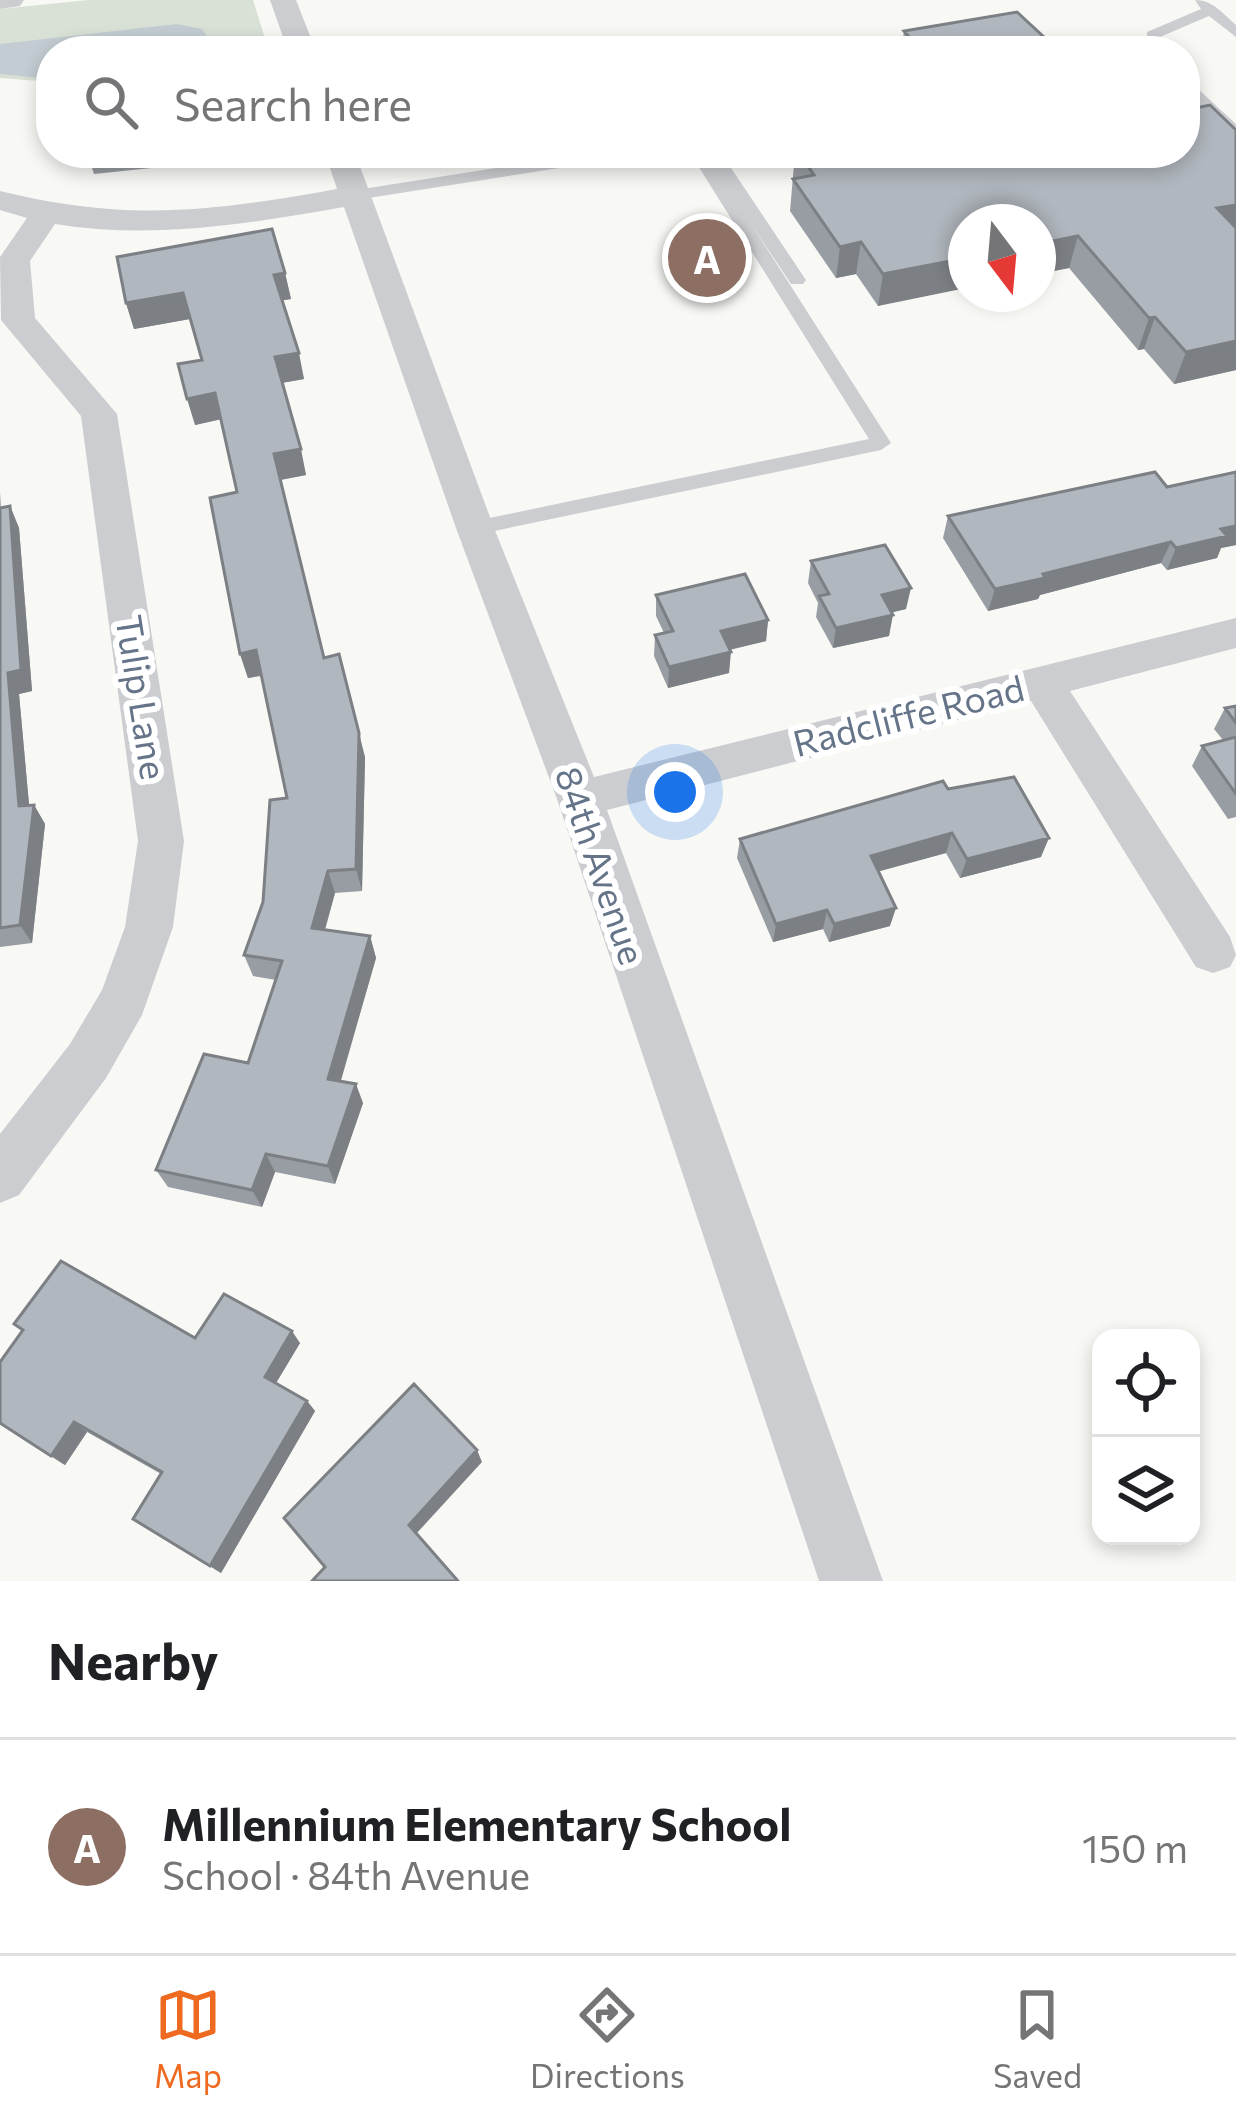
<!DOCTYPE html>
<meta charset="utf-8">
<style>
body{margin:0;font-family:Commissioner,sans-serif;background:#f6f6f6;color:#202124}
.controls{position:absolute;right:36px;bottom:36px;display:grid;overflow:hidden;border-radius:24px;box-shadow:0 6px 18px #0003}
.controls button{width:108px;height:108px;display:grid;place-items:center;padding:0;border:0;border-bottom:3px solid #e0e0e0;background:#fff;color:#202124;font:60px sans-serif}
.compass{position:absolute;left:948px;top:204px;width:108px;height:108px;border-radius:50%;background:#fff;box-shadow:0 6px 18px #0003;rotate:164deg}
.you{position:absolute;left:675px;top:792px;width:42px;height:42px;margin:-30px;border:9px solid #fff;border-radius:50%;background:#1a73e8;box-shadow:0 0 0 18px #1a73e833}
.badge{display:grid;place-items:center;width:78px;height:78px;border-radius:50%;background:#ee6a20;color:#fff;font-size:39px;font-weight:700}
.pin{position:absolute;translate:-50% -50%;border:6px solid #fff;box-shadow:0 3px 12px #0006}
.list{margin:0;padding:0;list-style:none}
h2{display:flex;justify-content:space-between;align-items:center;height:156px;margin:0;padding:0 48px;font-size:51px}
h2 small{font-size:39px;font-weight:400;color:#757577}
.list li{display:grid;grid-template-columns:78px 1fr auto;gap:36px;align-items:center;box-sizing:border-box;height:216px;padding:0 48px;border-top:3px solid #e0e0e0}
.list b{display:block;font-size:45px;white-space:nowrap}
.list p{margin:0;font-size:39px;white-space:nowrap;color:#757577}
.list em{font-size:39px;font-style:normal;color:#757577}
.icon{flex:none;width:66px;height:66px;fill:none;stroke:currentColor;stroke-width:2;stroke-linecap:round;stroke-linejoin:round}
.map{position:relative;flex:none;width:1236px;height:1581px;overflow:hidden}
.search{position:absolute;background:#fff;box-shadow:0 6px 18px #0003;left:36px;right:36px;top:36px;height:132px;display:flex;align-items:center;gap:30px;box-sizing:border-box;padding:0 42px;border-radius:48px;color:#757577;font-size:45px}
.sheet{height:372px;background:#fff}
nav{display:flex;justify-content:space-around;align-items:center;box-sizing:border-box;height:168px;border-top:3px solid #e0e0e0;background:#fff;font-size:33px;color:#757577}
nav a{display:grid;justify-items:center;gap:6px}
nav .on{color:#ee6a20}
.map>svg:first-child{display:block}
.green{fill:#d9e1d6}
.water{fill:#c2ccd2}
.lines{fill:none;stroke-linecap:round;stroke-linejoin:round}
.service{fill:#cbcdd1;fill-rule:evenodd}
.minor{fill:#cbcdd1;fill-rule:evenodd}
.wall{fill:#989da3}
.shaded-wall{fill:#7c8085}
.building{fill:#b1b7be;stroke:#7c8085;stroke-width:3}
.labels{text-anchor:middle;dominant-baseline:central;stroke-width:12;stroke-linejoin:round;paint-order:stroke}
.street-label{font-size:36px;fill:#657488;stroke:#fff}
</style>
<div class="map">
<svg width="1236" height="1581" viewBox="0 0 1236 1581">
<rect width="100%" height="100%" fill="#f8f8f5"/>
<path class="green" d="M88,0H253L269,51H51V82L0,78V9Z"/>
<path class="water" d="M177,24L202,29L218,51H51V79L0,74V44Z"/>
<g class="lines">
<path class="service" d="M1195,0C1213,0 1223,14 1236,25V37L1209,16L1160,37L1161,51H1147V32L1201,9Z
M1185,77L1236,124V138L1185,91Z
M592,153H631L623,158L356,200L348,195L356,190Z
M690,153H721L806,280L803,284H791L748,219L891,443L881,450L475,535L468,533L465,528L468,523L475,521L869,439Z"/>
<path class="minor" d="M0,0H24L20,6L0,9Z
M270,0H296L316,51H288Z
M325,153H355L494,528L594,777L1236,618V648L1070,691L1230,937L1236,955L1230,967L1213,973L1196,967L1031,701L607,810L883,1581H819L557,799L456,528L344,207C247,224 152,240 55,224L30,261L35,318L117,414L184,841L173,927L142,1015L106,1078L19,1195L0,1203V1134L70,1044L102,990L125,927L138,841L81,416L1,320L0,257L27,218L0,210V191C128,222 209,212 337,189Z"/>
</g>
<path class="wall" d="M904,31L1059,51H901Z
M1236,130V370L1174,384L1144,349L1138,350L1069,268L1038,274V222L878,306L856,274L836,278L790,211L795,153H1185Z
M87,153H162L161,167L94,174Z
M285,273L291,299L282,300L304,379L282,383L306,475L280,480L324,658L365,757L362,891L335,893L325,930L370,936L376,958L340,1081L363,1103L335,1184L275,1172L262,1207L168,1187L156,1170L248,1063L276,980L253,976L244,955L263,902L287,798L261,676L248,678L240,654L237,492L221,419L195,425L202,360L190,319L134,329L126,303Z
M1236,472V545L1221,548L1217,558L1167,570L1161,563L1040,595L1038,599L988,611L943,538L948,516L1167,487Z
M0,492L1,508L10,506L19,528L32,691L19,694L29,805H34L45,824L32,943L0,947Z
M811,561L906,609L892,612L889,636L833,648L816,617L818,603L808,583Z
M656,595L768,620L766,641L730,650L729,673L668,688L654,656L655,635L664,633L656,616Z
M1236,706V817L1228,819L1192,766L1202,746L1223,740L1214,729L1225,708Z
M948,789L1041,857L960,878L946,853L878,871L890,926L829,942L823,929L773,942L737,858L740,839Z
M14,1324L195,1338L300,1343L276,1383L307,1401L315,1411L221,1573L133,1519L161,1474L87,1432L65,1465L0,1424L23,1331Z"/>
<path class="shaded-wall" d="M1236,205V234L1217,208Z
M1078,236L1069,268L1038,274V244Z
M861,242L856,274L836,278L840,247Z
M966,258V288L878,306L883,274Z
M285,273L291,299L279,301L274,275Z
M183,293L190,319L134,329L126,303Z
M1155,317L1144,349L1138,350L1149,318Z
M1236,341V370L1174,384L1186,352Z
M299,353L304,379L281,383L275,357Z
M215,393L222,419L195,425L187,399Z
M301,449L306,475L280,480L274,454Z
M10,506L19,528L32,691L19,694L31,826L19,806L8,673Z
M1236,526V545L1221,548L1217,558L1167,570L1176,548L1221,529Z
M1171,542L1161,563L1040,595L1038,599L988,611L995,589L1043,574Z
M911,588L906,609L878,616L882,595Z
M893,615L889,636L833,648L836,628Z
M768,620L766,641L719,652L721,631Z
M256,650L263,675L248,678L240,654Z
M731,652L729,673L668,688L669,667Z
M359,733L365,757L362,891L356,869Z
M34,805L45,824L32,943L20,925Z
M952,833L946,853L866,875L871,856Z
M1049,838L1041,857L960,878L967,859Z
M328,871L335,893L319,950L312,928Z
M896,908L890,926L829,942L834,924Z
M827,910L823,929L773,942L776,924Z
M370,936L376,958L336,1098L328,1079Z
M356,1084L363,1103L335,1184L328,1166Z
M266,1154L275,1172L262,1207L252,1190Z
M292,1331L300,1343L273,1388L265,1377Z
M307,1401L315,1411L221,1573L210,1566Z
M74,1422L87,1432L65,1465L51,1456Z
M477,1450L482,1462L416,1534L409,1525Z"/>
<path class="building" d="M1017,12L1059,51H921L904,31Z
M1210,105L1236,130V205L1217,208L1236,228V341L1186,352L1155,317L1149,318L1078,236L1038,244V222H966V258L883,274L861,242L840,247L793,179L814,175L799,153H1185V110Z
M272,229L285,273L274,275L299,353L275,357L301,449L274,454L324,658L339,654L359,733L356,869L328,871L312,928L370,936L328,1079L356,1084L328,1166L266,1154L252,1190L156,1170L204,1054L248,1063L282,961L244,955L263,902L270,800L287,798L256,650L240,654L210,498L237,492L215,393L187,399L178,364L202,360L183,293L126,303L117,257Z
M1155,472L1167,487L1236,472V526L1221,529L1227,536L1176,548L1171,542L1043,574L1045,578L995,589L948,516Z
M10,506L21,670L8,673L19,806L34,805L20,925L0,928V508Z
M885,545L911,588L882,595L893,615L836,628L819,596L829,594L811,561Z
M745,574L768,620L721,631L731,652L669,667L655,635L673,631L656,595Z
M1236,706V723L1225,708Z
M1236,737V794L1202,746Z
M1014,777L1049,838L967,859L952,833L871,856L896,908L834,924L827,910L776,924L740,839L943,781L948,789Z
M61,1261L195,1338L224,1294L292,1331L265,1377L307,1401L210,1566L133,1519L162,1472L74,1422L51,1456L0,1423V1362L23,1330L14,1324Z
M414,1384L477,1450L409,1525L458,1581H312L325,1567L284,1518Z"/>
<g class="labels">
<g class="street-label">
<text transform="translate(143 697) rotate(81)">Tulip Lane</text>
<text transform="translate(908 714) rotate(-14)">Radcliffe Road</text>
<text transform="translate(602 865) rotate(71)">84th Avenue</text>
</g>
</g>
</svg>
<div class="controls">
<button><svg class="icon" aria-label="locate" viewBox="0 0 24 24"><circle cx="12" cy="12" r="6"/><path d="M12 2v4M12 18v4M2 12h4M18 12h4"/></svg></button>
<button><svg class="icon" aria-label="layers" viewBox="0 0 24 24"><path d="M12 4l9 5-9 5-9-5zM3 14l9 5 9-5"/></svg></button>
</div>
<svg class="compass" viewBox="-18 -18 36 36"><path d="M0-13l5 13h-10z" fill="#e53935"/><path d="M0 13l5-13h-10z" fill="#757577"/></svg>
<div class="you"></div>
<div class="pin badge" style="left:707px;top:258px;background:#8d6e63">A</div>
<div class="search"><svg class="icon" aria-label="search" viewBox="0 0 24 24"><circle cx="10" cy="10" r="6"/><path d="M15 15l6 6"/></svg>Search here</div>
</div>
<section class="sheet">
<h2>Nearby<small></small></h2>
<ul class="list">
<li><span class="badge" style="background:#8d6e63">A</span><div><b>Millennium Elementary School</b><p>School · 84th Avenue</p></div><em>150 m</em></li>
</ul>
</section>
<nav>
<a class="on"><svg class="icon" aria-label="map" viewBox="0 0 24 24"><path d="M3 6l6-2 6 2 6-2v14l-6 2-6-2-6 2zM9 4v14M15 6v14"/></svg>Map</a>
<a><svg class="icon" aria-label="directions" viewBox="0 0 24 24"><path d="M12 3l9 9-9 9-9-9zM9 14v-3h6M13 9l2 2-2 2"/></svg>Directions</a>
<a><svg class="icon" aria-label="saved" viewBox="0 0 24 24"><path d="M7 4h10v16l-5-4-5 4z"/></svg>Saved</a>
</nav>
